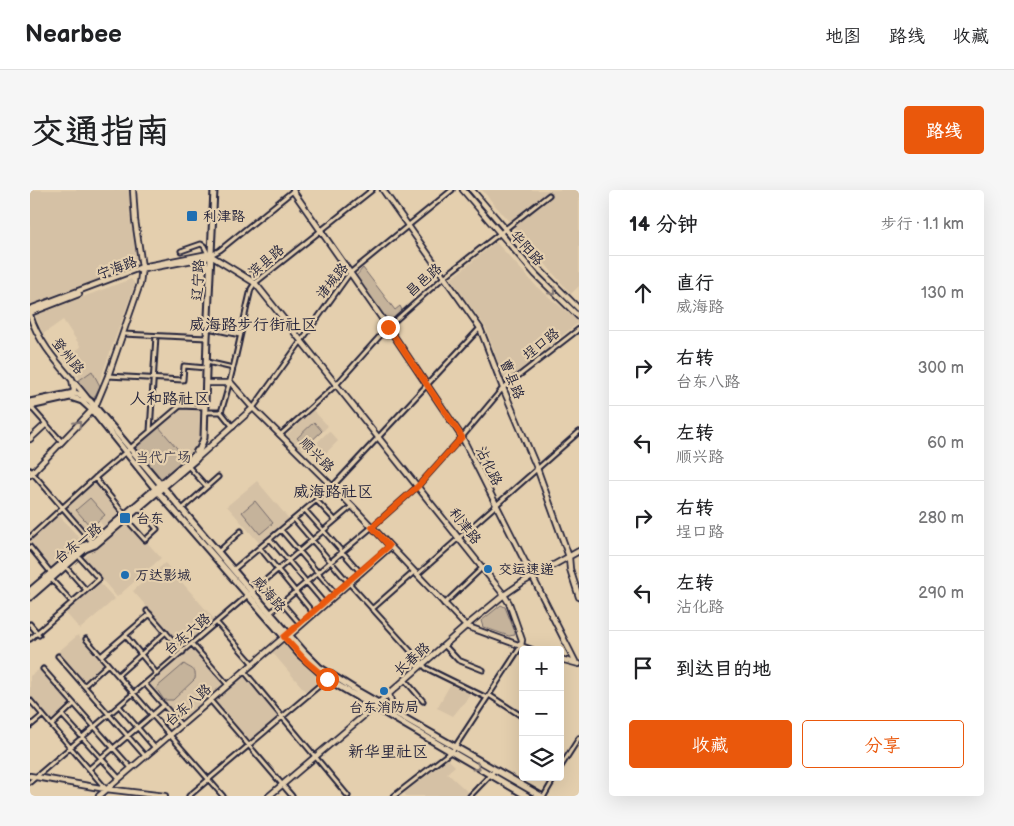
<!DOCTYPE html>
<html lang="zh">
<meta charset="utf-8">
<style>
body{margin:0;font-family:"Balsamiq Sans","LXGW WenKai TC",sans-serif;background:#f6f6f6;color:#202124}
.controls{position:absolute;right:15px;bottom:15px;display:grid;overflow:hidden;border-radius:5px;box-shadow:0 5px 20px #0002}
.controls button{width:45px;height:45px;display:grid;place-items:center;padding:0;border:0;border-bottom:1px solid #e0e0e0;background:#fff;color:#202124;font:25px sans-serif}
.stop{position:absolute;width:15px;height:15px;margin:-11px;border:4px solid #ea580c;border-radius:50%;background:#fff}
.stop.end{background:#ea580c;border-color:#fff;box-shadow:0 1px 5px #0008}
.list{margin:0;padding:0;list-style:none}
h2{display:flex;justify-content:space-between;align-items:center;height:65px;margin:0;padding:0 20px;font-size:21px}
h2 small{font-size:16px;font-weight:400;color:#757577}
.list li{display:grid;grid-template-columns:32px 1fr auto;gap:15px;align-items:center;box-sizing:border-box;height:75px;padding:0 20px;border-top:1px solid #e0e0e0}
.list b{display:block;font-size:19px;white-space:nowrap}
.list p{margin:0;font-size:16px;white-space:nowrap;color:#757577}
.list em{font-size:16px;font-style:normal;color:#757577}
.actions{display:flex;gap:10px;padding:15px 20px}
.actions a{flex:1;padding:11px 0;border:1px solid #ea580c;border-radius:5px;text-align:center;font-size:18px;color:#ea580c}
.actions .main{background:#ea580c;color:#fff}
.icon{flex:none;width:28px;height:28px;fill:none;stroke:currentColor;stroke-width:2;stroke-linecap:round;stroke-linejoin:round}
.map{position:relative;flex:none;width:549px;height:606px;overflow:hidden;border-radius:5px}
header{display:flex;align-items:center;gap:30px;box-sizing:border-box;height:70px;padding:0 25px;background:#fff;border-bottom:1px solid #e0e0e0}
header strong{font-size:24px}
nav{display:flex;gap:28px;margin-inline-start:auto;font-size:18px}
.intro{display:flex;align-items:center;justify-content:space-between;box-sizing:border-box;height:120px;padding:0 30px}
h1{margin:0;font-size:35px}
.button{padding:12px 22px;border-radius:5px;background:#ea580c;color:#fff;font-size:18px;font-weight:700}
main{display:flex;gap:30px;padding:0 30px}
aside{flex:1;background:#fff;border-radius:5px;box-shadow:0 5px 20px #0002}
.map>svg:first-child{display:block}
.built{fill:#d5c1a5}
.green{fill:#c5b39b;stroke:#746a6b}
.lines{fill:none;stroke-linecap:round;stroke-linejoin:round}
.street-casing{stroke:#22223b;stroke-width:7}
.secondary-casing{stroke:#22223b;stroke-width:8}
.primary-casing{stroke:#22223b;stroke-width:9}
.street{stroke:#e4cfae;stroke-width:3}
.secondary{stroke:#e4cfae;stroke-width:4.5}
.primary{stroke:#e4cfae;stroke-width:5}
.oneway{stroke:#837874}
.route{stroke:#ea580c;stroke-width:6}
.poi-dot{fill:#1f6fb2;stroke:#e4cfae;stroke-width:2}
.labels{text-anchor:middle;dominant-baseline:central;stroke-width:4.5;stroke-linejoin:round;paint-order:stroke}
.poi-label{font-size:14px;fill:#22223b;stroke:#e4cfae;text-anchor:start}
.street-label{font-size:14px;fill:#22223b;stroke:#e4cfae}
.park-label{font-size:14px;fill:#433f4e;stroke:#e4cfae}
.quarter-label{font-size:16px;fill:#22223b;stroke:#e4cfae}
</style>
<header>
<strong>Nearbee</strong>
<nav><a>地图</a><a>路线</a><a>收藏</a></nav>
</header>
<div class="intro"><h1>交通指南</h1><a class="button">路线</a></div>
<main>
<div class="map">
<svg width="549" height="606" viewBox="0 0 549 606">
<rect width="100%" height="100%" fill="#e4cfae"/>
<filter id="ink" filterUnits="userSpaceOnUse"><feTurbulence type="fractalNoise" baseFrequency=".02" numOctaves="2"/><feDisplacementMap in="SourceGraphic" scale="10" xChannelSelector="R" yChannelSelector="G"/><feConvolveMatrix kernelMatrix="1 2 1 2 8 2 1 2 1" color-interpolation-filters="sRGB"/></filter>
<g filter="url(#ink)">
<path class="built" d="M0,0H102L99,25H106L110,73L0,116Z
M452,0H549V96L541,104Z
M466,52L507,97L549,132L475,192L456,138L421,89Z
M101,89L105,94L64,206L34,169L51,157L33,130L13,144L5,125Z
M152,218L173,219L171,247L164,264L132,291L105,258Z
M283,220L298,236L272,261L257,245Z
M299,241L308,251L289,270L279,260Z
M227,291L260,330L231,355L197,316Z
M66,292L92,324L75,338L69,331L54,342L35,317Z
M29,325L52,351L21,379L0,354V350Z
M98,331L131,368L87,407L54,368Z
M135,373L185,430L153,458L103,401Z
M68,391L85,409L50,439L34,421Z
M48,445L73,474L54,491L28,462Z
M253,452L291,490L277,503L242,462Z
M162,458L194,495L151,532L119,495Z
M10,479L41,515L22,532L0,506V486Z
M214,485L249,526L219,553L183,511Z
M420,495L441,504L423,526L407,518Z
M418,569L425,576L417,583L439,603L436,606H376L374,603Z"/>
<path class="green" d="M333,78L365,120L370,116L372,120L359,132L357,131L326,86Z
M62,181L70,196L63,210L48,191Z
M284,232L292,241L275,257L267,248Z
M129,237L157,270L132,291L105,258Z
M60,308L75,325L61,337L46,320Z
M225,311L243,333L230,344L212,322Z
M471,415L475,417L485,442V445L479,446L453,437L451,431Z
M154,474C160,479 167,478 165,489L143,510H134L126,498Z"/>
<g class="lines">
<defs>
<path id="street" d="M151,61L171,54L174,56L178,64
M181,65L190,60L264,0
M178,138L210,145
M93,144L177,148
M177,172L203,178
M78,186L153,190L154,176L176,178
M0,216L32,252
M223,218L320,83L422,0
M175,222H191L203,237
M191,222C204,182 211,140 221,99L225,93L342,0
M120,241L126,146
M250,245L306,195L358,137L414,87L519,5
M158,276L177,297
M0,280L63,353
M65,288L95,325
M286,310L305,330
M151,320L188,287
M275,320L331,383
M96,329L115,350L127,339L109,318
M264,329L318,392L396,478L457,508
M251,340L306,404
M0,347L65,288L150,216L175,217
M240,349L295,414
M0,357L22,384
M230,358L284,424
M188,362L211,341
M35,376L56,400
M203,380L302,297L450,138
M387,385L549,242
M21,389L42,412
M252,413L271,435
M414,414L452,378
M342,419L384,382
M117,421L153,462
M240,423L342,337L388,296L432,247L473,198L549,139
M187,433L223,474
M0,434L9,445
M95,445L127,484
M0,449L69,389L50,368
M56,449L193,606
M162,454L198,495
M414,455L428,470L453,480
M28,466L115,566
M71,466L120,424
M13,479L101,578
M214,481L318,606
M88,485L136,442
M375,490L393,511
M115,494L151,535
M54,496L78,474
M459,505L493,527
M0,510L76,599
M180,510L262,606
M89,516L125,558
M33,526L89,588
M22,535L44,514
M0,536L13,525
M530,578L549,548
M59,579L134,515
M0,592L322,316
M159,606L297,489
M364,606L423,560L491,456
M440,606L465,580
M514,606L525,587"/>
<path id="secondary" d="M353,0L450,138L473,198L507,278L539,367L540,379L549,407
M433,0L506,85L549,127
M442,0L511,81L549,119
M263,1L358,137L432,247L546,473
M169,70L174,71L178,78
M109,80L179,67L181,65
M0,119L112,77L178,64L225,93L474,405L479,413L492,450L491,456
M0,123L49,104
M0,125C10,158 37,182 57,208
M42,189L44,200L42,206
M177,193H201L223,218L322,316L436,436L502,460
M0,249L16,234
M166,269L223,218
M0,285L65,217L78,186L110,94L112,77L105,30L103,0
M530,469L549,474
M359,504L364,522
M0,586L76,599L135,606
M69,606L254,447L260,445L360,357
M239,606L344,517L436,436L474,405L493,392L549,361"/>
<path id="primary" d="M0,212L44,203L51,205L60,211L221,401L274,462L289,477L329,502L511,606
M0,216L40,207L52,211L62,220L128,302L270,465L297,489L497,606
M0,401L53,356L63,352L165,265L167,261
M0,407L55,359L65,355L166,269L174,248L177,148L184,0"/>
</defs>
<use href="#street" class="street-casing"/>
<use href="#secondary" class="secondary-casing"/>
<use href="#primary" class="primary-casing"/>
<use href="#street" class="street"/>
<use href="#secondary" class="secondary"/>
<use href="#primary" class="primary"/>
</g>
<defs><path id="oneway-chevron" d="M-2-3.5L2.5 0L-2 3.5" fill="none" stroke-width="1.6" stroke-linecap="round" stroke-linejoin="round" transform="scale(1.25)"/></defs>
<g class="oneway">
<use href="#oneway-chevron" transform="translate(523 102) rotate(45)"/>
<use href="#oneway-chevron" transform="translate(48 234) rotate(-47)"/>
<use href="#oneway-chevron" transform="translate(447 577) rotate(30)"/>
</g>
</g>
<g class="lines" filter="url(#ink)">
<path class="route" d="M297,489L277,472L254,447L359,356L342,337L388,296L432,247L358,137"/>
</g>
<g class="poi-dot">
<rect x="156" y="20" width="12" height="12" rx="2.5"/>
<rect x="89" y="322" width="12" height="12" rx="2.5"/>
<circle cx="458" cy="379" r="5"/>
<circle cx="95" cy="385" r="5"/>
<circle cx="354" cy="501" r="5"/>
</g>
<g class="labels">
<g class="poi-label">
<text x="173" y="26">利津路</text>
<text x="106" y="328">台东</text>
<text x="468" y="379">交运速递</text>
<text x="105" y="385">万达影城</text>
<text x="354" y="517" text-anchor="middle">台东消防局</text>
</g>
<g class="street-label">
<text transform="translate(497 58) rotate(48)">华阳路</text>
<text transform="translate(236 71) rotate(-40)">滨县路</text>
<text transform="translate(87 78) rotate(-20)">宁海路</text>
<text transform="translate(168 90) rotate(-87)">辽宁路</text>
<text transform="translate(394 90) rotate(-41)">昌邑路</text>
<text transform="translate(302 91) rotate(-51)">诸城路</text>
<text transform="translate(511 154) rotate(-38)">埕口路</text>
<text transform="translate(38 166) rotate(51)">登州路</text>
<text transform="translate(482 189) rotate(68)">曹县路</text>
<text transform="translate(287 265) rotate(45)">顺兴路</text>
<text transform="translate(459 276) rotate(64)">沾化路</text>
<text transform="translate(435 336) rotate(52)">利津路</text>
<text transform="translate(48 353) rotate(-38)">台东一路</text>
<text transform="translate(239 404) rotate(49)">威海路</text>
<text transform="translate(157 444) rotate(-40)">台东六路</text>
<text transform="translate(382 469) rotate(-41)">长春路</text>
<text transform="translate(158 515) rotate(-41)">台东八路</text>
</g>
<g class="park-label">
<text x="133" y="267">当代广场</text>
</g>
<g class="quarter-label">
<text x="223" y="135">威海路步行街社区</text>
<text x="140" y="209">人和路社区</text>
<text x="303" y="302">威海路社区</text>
<text x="358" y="562">新华里社区</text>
</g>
</g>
</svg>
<div class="controls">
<button>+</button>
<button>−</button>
<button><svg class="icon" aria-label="layers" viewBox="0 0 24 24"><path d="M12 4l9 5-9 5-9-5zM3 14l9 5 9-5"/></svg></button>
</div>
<div class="stop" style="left:297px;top:489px"></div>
<div class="stop end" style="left:358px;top:137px"></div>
</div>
<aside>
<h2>14 分钟<small>步行 · 1.1 km</small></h2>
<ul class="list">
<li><svg class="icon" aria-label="ahead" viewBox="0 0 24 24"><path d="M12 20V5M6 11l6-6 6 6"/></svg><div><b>直行</b><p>威海路</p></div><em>130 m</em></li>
<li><svg class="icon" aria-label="right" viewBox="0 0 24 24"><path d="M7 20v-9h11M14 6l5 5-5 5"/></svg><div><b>右转</b><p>台东八路</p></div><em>300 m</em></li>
<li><svg class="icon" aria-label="left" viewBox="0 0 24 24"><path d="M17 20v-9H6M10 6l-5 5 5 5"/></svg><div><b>左转</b><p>顺兴路</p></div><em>60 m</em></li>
<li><svg class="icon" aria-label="right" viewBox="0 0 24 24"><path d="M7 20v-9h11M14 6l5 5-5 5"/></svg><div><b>右转</b><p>埕口路</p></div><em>280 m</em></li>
<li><svg class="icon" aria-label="left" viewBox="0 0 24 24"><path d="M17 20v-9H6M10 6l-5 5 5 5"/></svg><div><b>左转</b><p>沾化路</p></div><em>290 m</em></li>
<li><svg class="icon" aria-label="arrive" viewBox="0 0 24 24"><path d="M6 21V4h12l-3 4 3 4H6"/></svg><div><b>到达目的地</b></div></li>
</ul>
<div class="actions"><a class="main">收藏</a><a>分享</a></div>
</aside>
</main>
